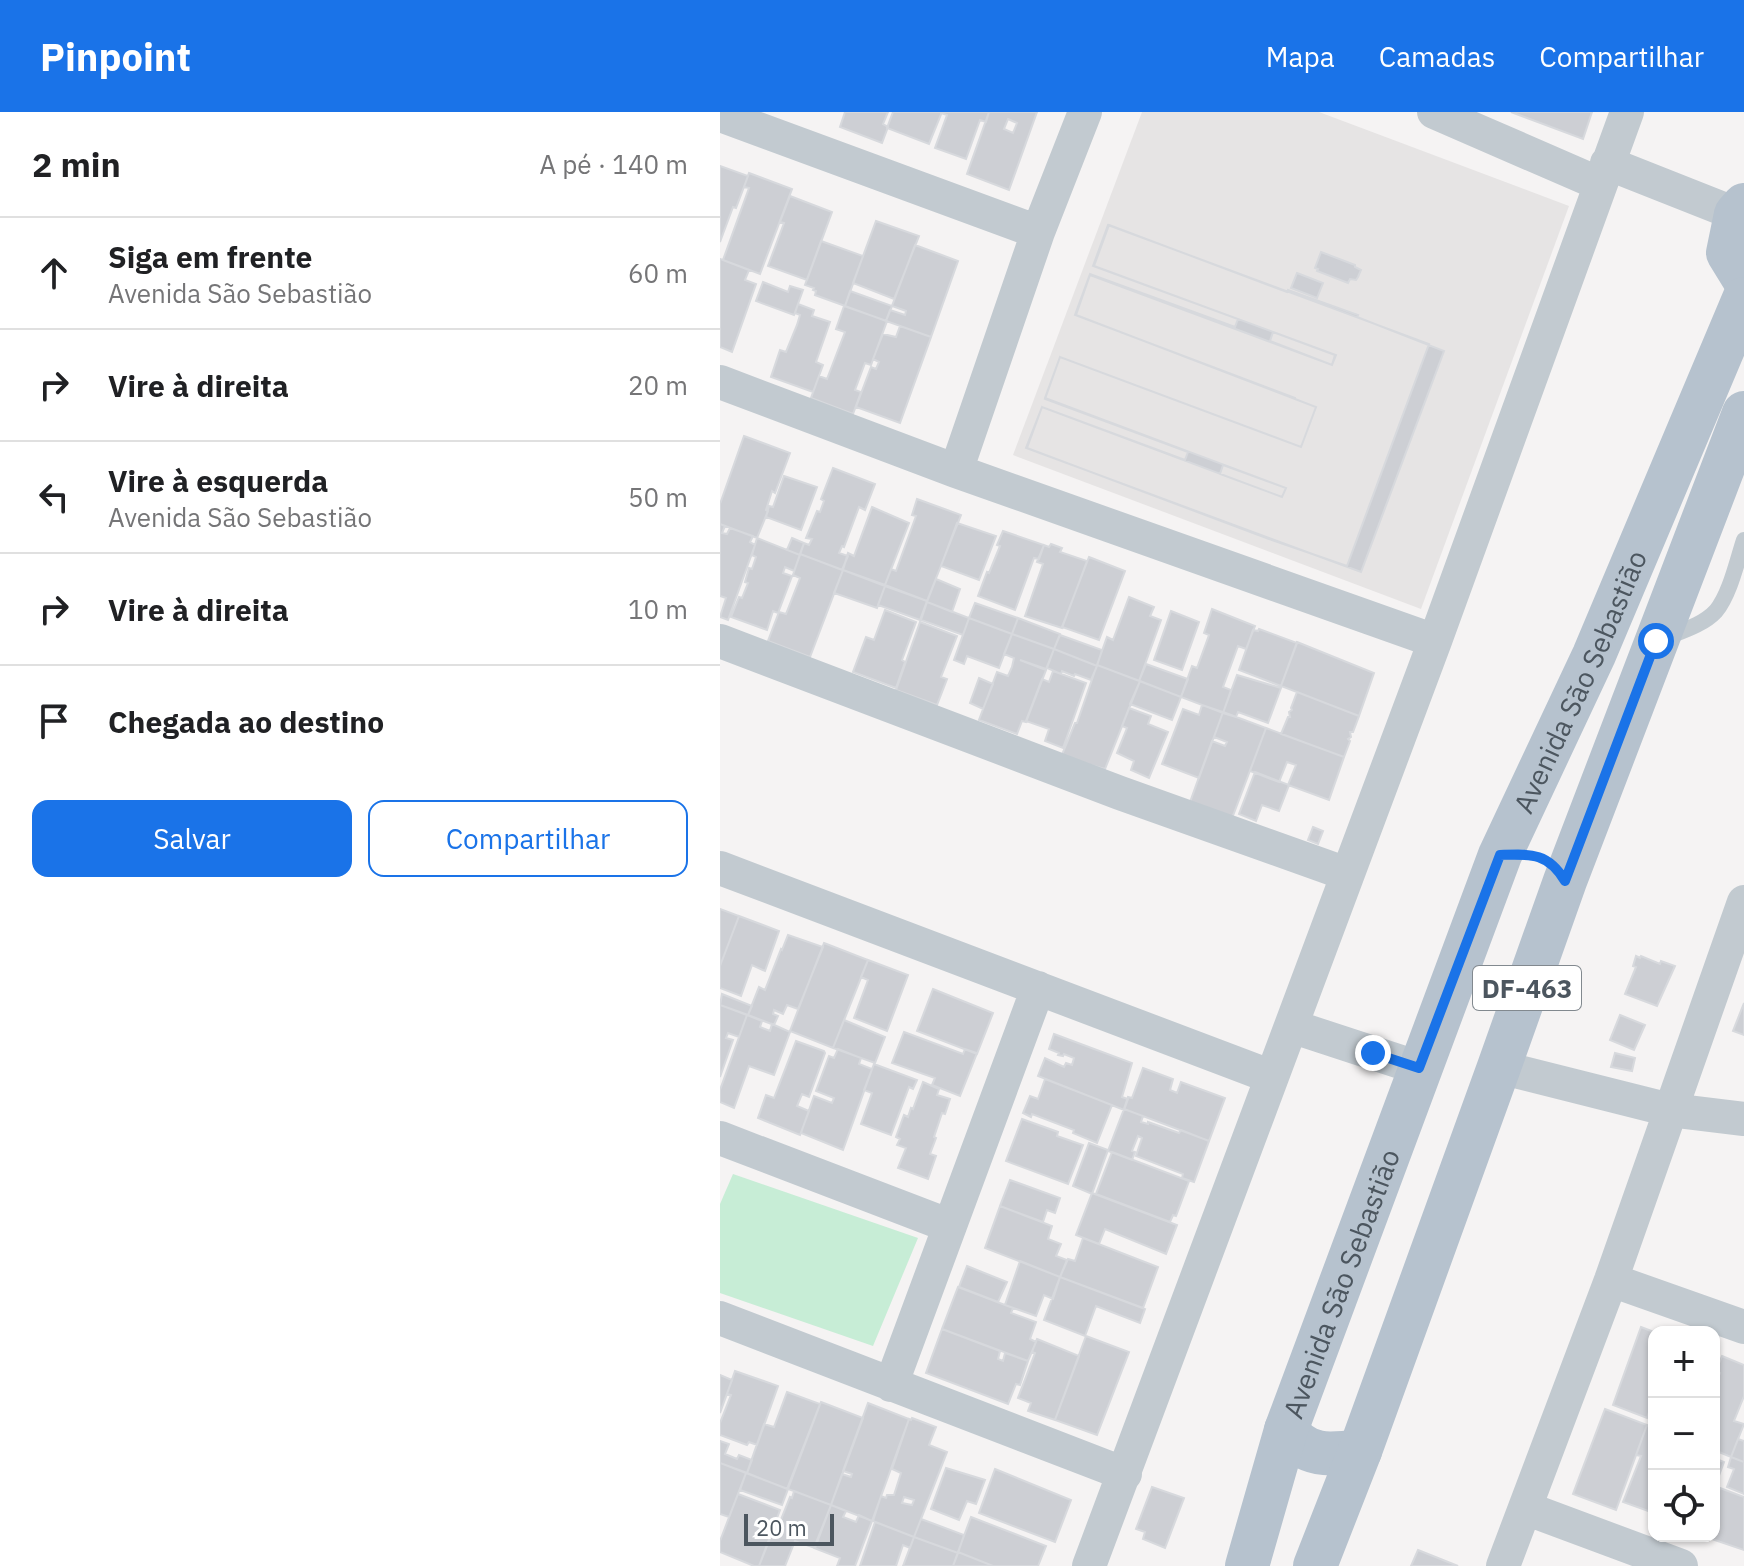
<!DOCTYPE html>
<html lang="pt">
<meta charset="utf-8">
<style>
body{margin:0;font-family:"IBM Plex Sans",sans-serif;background:#f6f6f6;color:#202124}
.controls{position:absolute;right:24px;bottom:24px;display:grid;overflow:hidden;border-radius:16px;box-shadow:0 2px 6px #0004}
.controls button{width:72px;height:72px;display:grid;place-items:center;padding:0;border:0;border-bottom:2px solid #e0e0e0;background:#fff;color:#202124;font:40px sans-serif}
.scale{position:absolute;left:24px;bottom:20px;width:90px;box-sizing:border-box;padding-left:8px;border:4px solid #4c565f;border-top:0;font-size:22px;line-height:28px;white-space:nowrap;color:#4c565f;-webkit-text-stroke:6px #fff;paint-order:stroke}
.stop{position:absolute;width:24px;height:24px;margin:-18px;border:6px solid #1a73e8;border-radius:50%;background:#fff}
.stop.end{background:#1a73e8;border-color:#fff;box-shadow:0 2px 8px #0008}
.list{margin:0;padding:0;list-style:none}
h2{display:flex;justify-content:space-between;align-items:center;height:104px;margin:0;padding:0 32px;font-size:34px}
h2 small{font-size:26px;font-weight:400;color:#757577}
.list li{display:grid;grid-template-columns:52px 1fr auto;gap:24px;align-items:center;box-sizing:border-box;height:112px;padding:0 32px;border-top:2px solid #e0e0e0}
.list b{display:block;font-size:30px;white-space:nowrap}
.list p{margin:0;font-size:26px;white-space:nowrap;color:#757577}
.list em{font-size:26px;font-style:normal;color:#757577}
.actions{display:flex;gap:16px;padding:24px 32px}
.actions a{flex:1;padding:18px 0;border:2px solid #1a73e8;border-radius:16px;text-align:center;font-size:28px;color:#1a73e8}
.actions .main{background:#1a73e8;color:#fff}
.icon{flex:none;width:44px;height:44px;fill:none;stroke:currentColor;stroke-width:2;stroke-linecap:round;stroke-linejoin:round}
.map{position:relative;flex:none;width:1024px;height:1454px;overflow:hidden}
header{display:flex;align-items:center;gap:48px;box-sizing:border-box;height:112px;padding:0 40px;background:#1a73e8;color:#fff}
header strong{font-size:38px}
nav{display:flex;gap:44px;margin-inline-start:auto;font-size:28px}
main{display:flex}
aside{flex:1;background:#fff}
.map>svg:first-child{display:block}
.education{fill:#e6e4e4}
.green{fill:#c7edd6}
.building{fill:#cdcfd4;stroke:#d7d9dd;stroke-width:2;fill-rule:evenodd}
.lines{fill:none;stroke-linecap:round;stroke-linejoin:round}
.lane{stroke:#c2cad0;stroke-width:16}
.street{stroke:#c2cad0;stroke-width:34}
.primary{stroke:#b6c2ce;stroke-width:44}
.route{stroke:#1a73e8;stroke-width:10}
.labels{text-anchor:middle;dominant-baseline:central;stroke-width:8;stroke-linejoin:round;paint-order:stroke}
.shield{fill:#fff;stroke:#82898f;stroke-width:2}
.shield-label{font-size:26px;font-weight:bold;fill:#4c565f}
.street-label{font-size:28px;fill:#4c565f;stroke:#fff}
</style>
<header>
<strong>Pinpoint</strong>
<nav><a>Mapa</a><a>Camadas</a><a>Compartilhar</a></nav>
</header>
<main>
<aside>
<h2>2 min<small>A pé · 140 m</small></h2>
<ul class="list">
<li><svg class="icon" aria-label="ahead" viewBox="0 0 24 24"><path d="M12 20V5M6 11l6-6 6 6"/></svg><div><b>Siga em frente</b><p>Avenida São Sebastião</p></div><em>60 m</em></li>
<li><svg class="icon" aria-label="right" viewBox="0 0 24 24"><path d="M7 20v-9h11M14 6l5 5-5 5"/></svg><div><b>Vire à direita</b></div><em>20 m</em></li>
<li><svg class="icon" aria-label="left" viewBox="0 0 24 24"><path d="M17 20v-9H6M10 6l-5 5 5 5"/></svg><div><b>Vire à esquerda</b><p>Avenida São Sebastião</p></div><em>50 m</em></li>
<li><svg class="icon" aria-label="right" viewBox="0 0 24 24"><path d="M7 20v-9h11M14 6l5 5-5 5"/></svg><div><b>Vire à direita</b></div><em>10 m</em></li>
<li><svg class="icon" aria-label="arrive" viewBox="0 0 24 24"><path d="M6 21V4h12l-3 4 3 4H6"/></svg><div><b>Chegada ao destino</b></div></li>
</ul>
<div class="actions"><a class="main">Salvar</a><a>Compartilhar</a></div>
</aside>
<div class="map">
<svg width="1024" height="1454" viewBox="0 0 1024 1454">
<rect width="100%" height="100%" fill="#f5f3f3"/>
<path class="education" d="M422,0H599L849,94L701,497L293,343Z"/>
<path class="green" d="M13,1062L198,1126L153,1234L0,1181V1092Z"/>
<path class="building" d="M125,0H168L163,12L168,15L162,31L120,15Z
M173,0H222L209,32L167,16Z
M221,0H269L266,10L260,8L246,47L215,36L227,3L221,1Z
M269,0H317L289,78L247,62ZM288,7L297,11L293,21L284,17Z
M791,0H872L863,27Z
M0,54L28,64L16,96L13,95L0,130Z
M29,61L72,77L40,162L3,148L29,76L24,75Z
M70,84L112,100L87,168L48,154L64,111L60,110Z
M156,109L199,124L174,187L133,171Z
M388,113L709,232L627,454L549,427L307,336L322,295L465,348L468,340L325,287L340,245L581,335L596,295L575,287V286L355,203L370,162L515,215L518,207L373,154ZM553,220L615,243L612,253L550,229ZM503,353L566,376L562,385L500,362Z
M389,113L567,180L568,178L638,203L637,205L724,239L641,460L306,336L322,295L562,385L566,376L325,286L340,245L581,335L596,295L356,203L370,163L612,253L616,243L374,154Z
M101,129L143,144L125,194L95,183L96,179L93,178L94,176L85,173Z
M195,133L238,149L211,225L166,209L170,198L185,203L186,199L172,194Z
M601,140L635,153V155L641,158L638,165L636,168L630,167L628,171L597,159L598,157L595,156Z
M0,147L29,158L25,168L36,172L12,240L0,235Z
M577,161L603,171L597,186L571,176Z
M43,170L68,180L70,174L83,178L74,203L36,189Z
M130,179L172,194L166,209L125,194Z
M78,192L94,198L92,204L110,210L96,250L103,253L93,280L51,265L60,238L66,240L77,213L80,203L75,201Z
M124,194L167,209L151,253L145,251L135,278L141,280L133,302L91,286L99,264L107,267L125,220L116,217Z
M180,214L211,225L180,311L136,295L151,255L156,257L159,250L153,247L163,222L176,225Z
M24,324L70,341L55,381L52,379L46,398L48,399L37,426L0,412V392Z
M113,356L155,372L145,398L139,395L124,435L122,434L119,441L128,444L122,458L80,442L84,431L89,433L92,427L86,426L97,399L100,400L104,389L101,387Z
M64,364L97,375L81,418L46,405L49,394L53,395Z
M197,387L241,403L207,489L165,473L171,457L176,459L196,404L192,403Z
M152,395L189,411L165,473L123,458L128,441L134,444Z
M237,411L276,424L259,468L221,454Z
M0,412L5,414L2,421L7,422L10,416L33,424L30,430L35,433L8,508L0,505L6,486L0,484Z
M283,419L324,433L319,447L314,446L295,498L258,484L267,460L269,461L280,434L277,433Z
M37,426L80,443L74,459L65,455L63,461L72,464L58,501L53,499L47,518L11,505L19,485L22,486L28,471L25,470L29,456L32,457L36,445L32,443Z
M72,426L84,431L80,443L67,438Z
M331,432L342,436L340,440L367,449L342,516L305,504L323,452L317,450L324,433L329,435Z
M80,442L123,458L90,545L48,529L59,500L66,502L80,466L73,463Z
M369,445L405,459L379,528L342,515Z
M123,458L165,474L157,496L114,481Z
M216,467L240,477L232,500L207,490Z
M165,474L207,489L200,508L158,493Z
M409,485L434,495L430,504L441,508L419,569L377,553L387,525L393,528Z
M207,490L249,506L243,523L201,508Z
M255,491L298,506L292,522L249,506Z
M492,497L535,514L526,537L518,534L503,575L511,578L503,601L461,585L472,554L477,556L489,523L484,521Z
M165,498L196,510L182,548L185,550L176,576L133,560L146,525L154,528Z
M451,499L479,510L462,558L434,548Z
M249,506L292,522L279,556L247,544L244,552L234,548Z
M298,506L340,522L334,537L292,522Z
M200,510L237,524L221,565L227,567L217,593L176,578Z
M539,517L577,531L561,574L519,558L533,518L538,519Z
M292,522L334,537L326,557L300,548L326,558L306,610L302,609L297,622L259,608L277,560L288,564L292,555L294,546L284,542Z
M340,523L382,538L377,554L334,537Z
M577,530L654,561L639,604L561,574Z
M334,537L377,554L371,568L355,562L354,564L342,559L341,562L327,556Z
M426,552L468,567L461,585L419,569Z
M377,553L420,569L385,657L341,645L355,611H357Z
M333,559L366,571L343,636L325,629L329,617L306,609L322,567L329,570Z
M517,563L561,576L548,611L518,600L516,605L503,601Z
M259,566L273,572L263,597L250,591Z
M420,569L461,585L452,608L410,592Z
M577,580L639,604L633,620H630L631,625L628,627L630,629L624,645L561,622L568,605H570L569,600L572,598L571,596Z
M482,593L503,600L479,666L442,652L463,597L479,603Z
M409,596L431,604L428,612L448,620L429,666L411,658L414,649L397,641L407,616L402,614Z
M503,600L546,616L511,709L469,693L492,629L505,634L507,630L494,625Z
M546,616L624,645L609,688L568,673L576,653L567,650L559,670L530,659Z
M535,660L569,673L559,699L542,693L536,709L519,702Z
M593,715L603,719L598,732L588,728Z
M0,797L19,804L0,854Z
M19,804L59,819L45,859L32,853L21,884L0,876V854Z
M68,823L103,835L78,897L67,893L63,902L54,898L53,902L58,904L54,913L28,903L39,875L45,878L61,837L62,838Z
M104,831L148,848L113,936L70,919Z
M916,844L920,846L921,844L940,852L941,849L955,854L937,894L905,882L916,855L913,854Z
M148,848L188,863L167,919L134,906L148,868L141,865Z
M213,877L273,901L257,942L197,919Z
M2,882L32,894L28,903L0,893Z
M1024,891V923L1013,919Z
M0,893L27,903L19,925L8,921L6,926L13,928L0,965Z
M27,903L42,909L40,915L50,919L52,912L70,920L54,963L29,954L14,996L0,990V978Z
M900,903L925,913L914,938L890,928Z
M124,908L165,925L155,951L113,936Z
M184,920L243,942L245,937L257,941L240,984L212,973L215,966L172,951Z
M334,922L412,951L402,985L408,987L404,998L318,964L325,946L344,955L346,951L352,953L354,946L344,942L343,944L338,943L339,941L329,937Z
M76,929L104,939L105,941L89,985L82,982L77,994L89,999L80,1023L38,1006L46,983L54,986Z
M118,937L141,946L139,952L152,957L123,1038L81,1021L94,984L112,991L114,986L96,979L109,944L114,946Z
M895,941L915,946L912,959L891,955Z
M154,952L197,968L193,977L189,975L171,1023L141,1012L152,981L144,978Z
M423,956L453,967L450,978L457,981L461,970L505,986L489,1029L404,997L408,985L412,986Z
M325,967L392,993L377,1031L353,1021L354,1018L312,1002L311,1005L303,1001L310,984L318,987Z
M203,970L219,977L217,983L230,987L225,1002L222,1001L214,1025L216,1026L210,1042L216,1044L208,1067L178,1056L186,1036L177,1033L180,1027L176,1025L184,1003L188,1005L191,996L193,997Z
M404,997L423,1004L421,1010L428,1012V1010L459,1021L461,1018L489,1029L474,1070L462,1066L463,1062L416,1044L422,1026L418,1024L412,1039L415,1040L412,1048L388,1039Z
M302,1007L338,1020L337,1024L363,1033L348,1072L286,1049Z
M369,1031L388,1038L372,1082L353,1074Z
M392,1040L469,1069L456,1104L453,1103L450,1110L376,1082Z
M290,1068L340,1086L335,1101L327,1098L323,1110L280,1094Z
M372,1081L457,1113L446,1142L385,1117L379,1132L356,1123Z
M280,1094L332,1114L328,1127L341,1132L336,1144L347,1148L340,1165L265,1136Z
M363,1126L438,1155L423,1196L340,1165L348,1147L355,1149Z
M300,1149L340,1165L333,1187L324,1183L316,1204L285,1193Z
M247,1154L287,1170L278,1190L239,1175Z
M340,1165L425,1197L420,1211L376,1194L365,1224L324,1208Z
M238,1175L293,1196L291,1201L316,1210L310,1227L316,1230L308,1249L222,1217Z
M921,1215L934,1220V1286L927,1306L893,1293Z
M222,1217L280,1239L278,1247L283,1249L285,1241L308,1249L300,1273L296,1272L288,1292L206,1261Z
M366,1224L409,1240L377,1323L335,1308Z
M317,1227L359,1244L335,1308L308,1299L311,1291L298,1286L315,1241L312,1240Z
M1002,1244L1024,1253V1284L1014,1309L1024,1312L1011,1345L994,1338V1271H996L1000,1261L996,1259Z
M15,1259L58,1274L37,1333L29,1330L27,1333L0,1323V1311L11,1283L7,1282Z
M0,1263L12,1268L0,1301Z
M67,1280L100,1292L67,1377L27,1361L44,1312L54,1315Z
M101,1290L143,1306L111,1393L68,1377Z
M148,1291L189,1307L152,1409L111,1393L122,1362L131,1365L132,1362L123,1359Z
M885,1297L927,1313L896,1398L853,1382Z
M192,1306L216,1315L209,1333L227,1340L194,1425L153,1409L161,1384L166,1386L167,1383H174L181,1361L172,1357L189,1307L191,1308ZM184,1385L194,1388L192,1393L182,1391Z
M927,1313L934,1316V1401L903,1390L921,1344L916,1343Z
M1018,1327L1024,1329V1350L1011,1345Z
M0,1329L9,1332L5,1342L17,1347L19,1343L32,1348L27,1361L0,1351Z
M1011,1345L1024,1350V1382L1007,1375L1014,1357L1008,1355Z
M994,1346L1004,1350L994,1377Z
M0,1351L26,1361L9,1405L0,1402Z
M226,1356L265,1368L256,1392L247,1389L239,1408L211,1397Z
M275,1357L351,1388L335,1430L259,1401Z
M26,1361L68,1377L62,1393L20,1378Z
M432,1375L464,1386L445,1436L423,1427L425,1420L416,1417Z
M1000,1376L1024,1385V1438L983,1424H994V1393Z
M74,1379L111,1393L95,1436L75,1429L65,1454H39L53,1419L56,1420L70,1385L72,1386Z
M18,1382L60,1398L39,1454H34L0,1440V1429Z
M111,1393L126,1399L123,1405L136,1410L139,1403L152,1409L135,1454H117L120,1446L94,1436Z
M251,1405L326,1434L318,1454H273L238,1440Z
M201,1407L244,1423L238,1441L194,1425Z
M155,1410L194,1425L190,1436L183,1433L176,1454H140Z
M194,1425L238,1441L233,1454H183Z
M698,1438L738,1454H691Z
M238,1440L273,1454H233Z"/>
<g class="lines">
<path class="lane" d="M945,526C962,519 983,513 996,499C1010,482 1017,449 1024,428"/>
<path class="street" d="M714,0L880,72
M0,3L318,120
M887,51L1016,102
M0,270L236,359L715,529
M236,359L318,120L365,0
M0,529L400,681L627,762
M0,756L552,965
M571,914L699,956
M779,955L950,998L1024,1007
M0,1026L230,1114
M891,1168L1024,1215
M0,1206L405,1362
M171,1273L318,876
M805,1396L961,1454
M369,1454L715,529L907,0
M783,1454L891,1168L1024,790"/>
<g class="primary">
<path d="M1024,93L1016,102L1008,141L1024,167"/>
<path d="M566,1318C586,1346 609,1343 640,1339"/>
<path id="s1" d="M527,1454L566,1318L780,743L874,543L1024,187"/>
<path d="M595,1454L640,1339L779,955L845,769L1024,301"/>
</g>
</g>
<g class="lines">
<path class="route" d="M653,941L699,956L780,743C810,742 828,740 845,769L936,529"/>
</g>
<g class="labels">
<rect class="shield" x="753" y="854" width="108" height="44" rx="6"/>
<g class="shield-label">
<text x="807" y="876">DF-463</text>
</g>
<g class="street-label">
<text stroke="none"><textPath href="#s1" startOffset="946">Avenida São Sebastião</textPath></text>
<text stroke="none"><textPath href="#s1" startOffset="298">Avenida São Sebastião</textPath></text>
</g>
</g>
</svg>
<div class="controls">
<button>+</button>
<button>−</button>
<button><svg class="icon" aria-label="locate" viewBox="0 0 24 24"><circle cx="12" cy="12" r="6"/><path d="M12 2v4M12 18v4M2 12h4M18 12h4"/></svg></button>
</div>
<div class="scale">20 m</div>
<div class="stop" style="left:936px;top:529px"></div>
<div class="stop end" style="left:653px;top:941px"></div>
</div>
</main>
